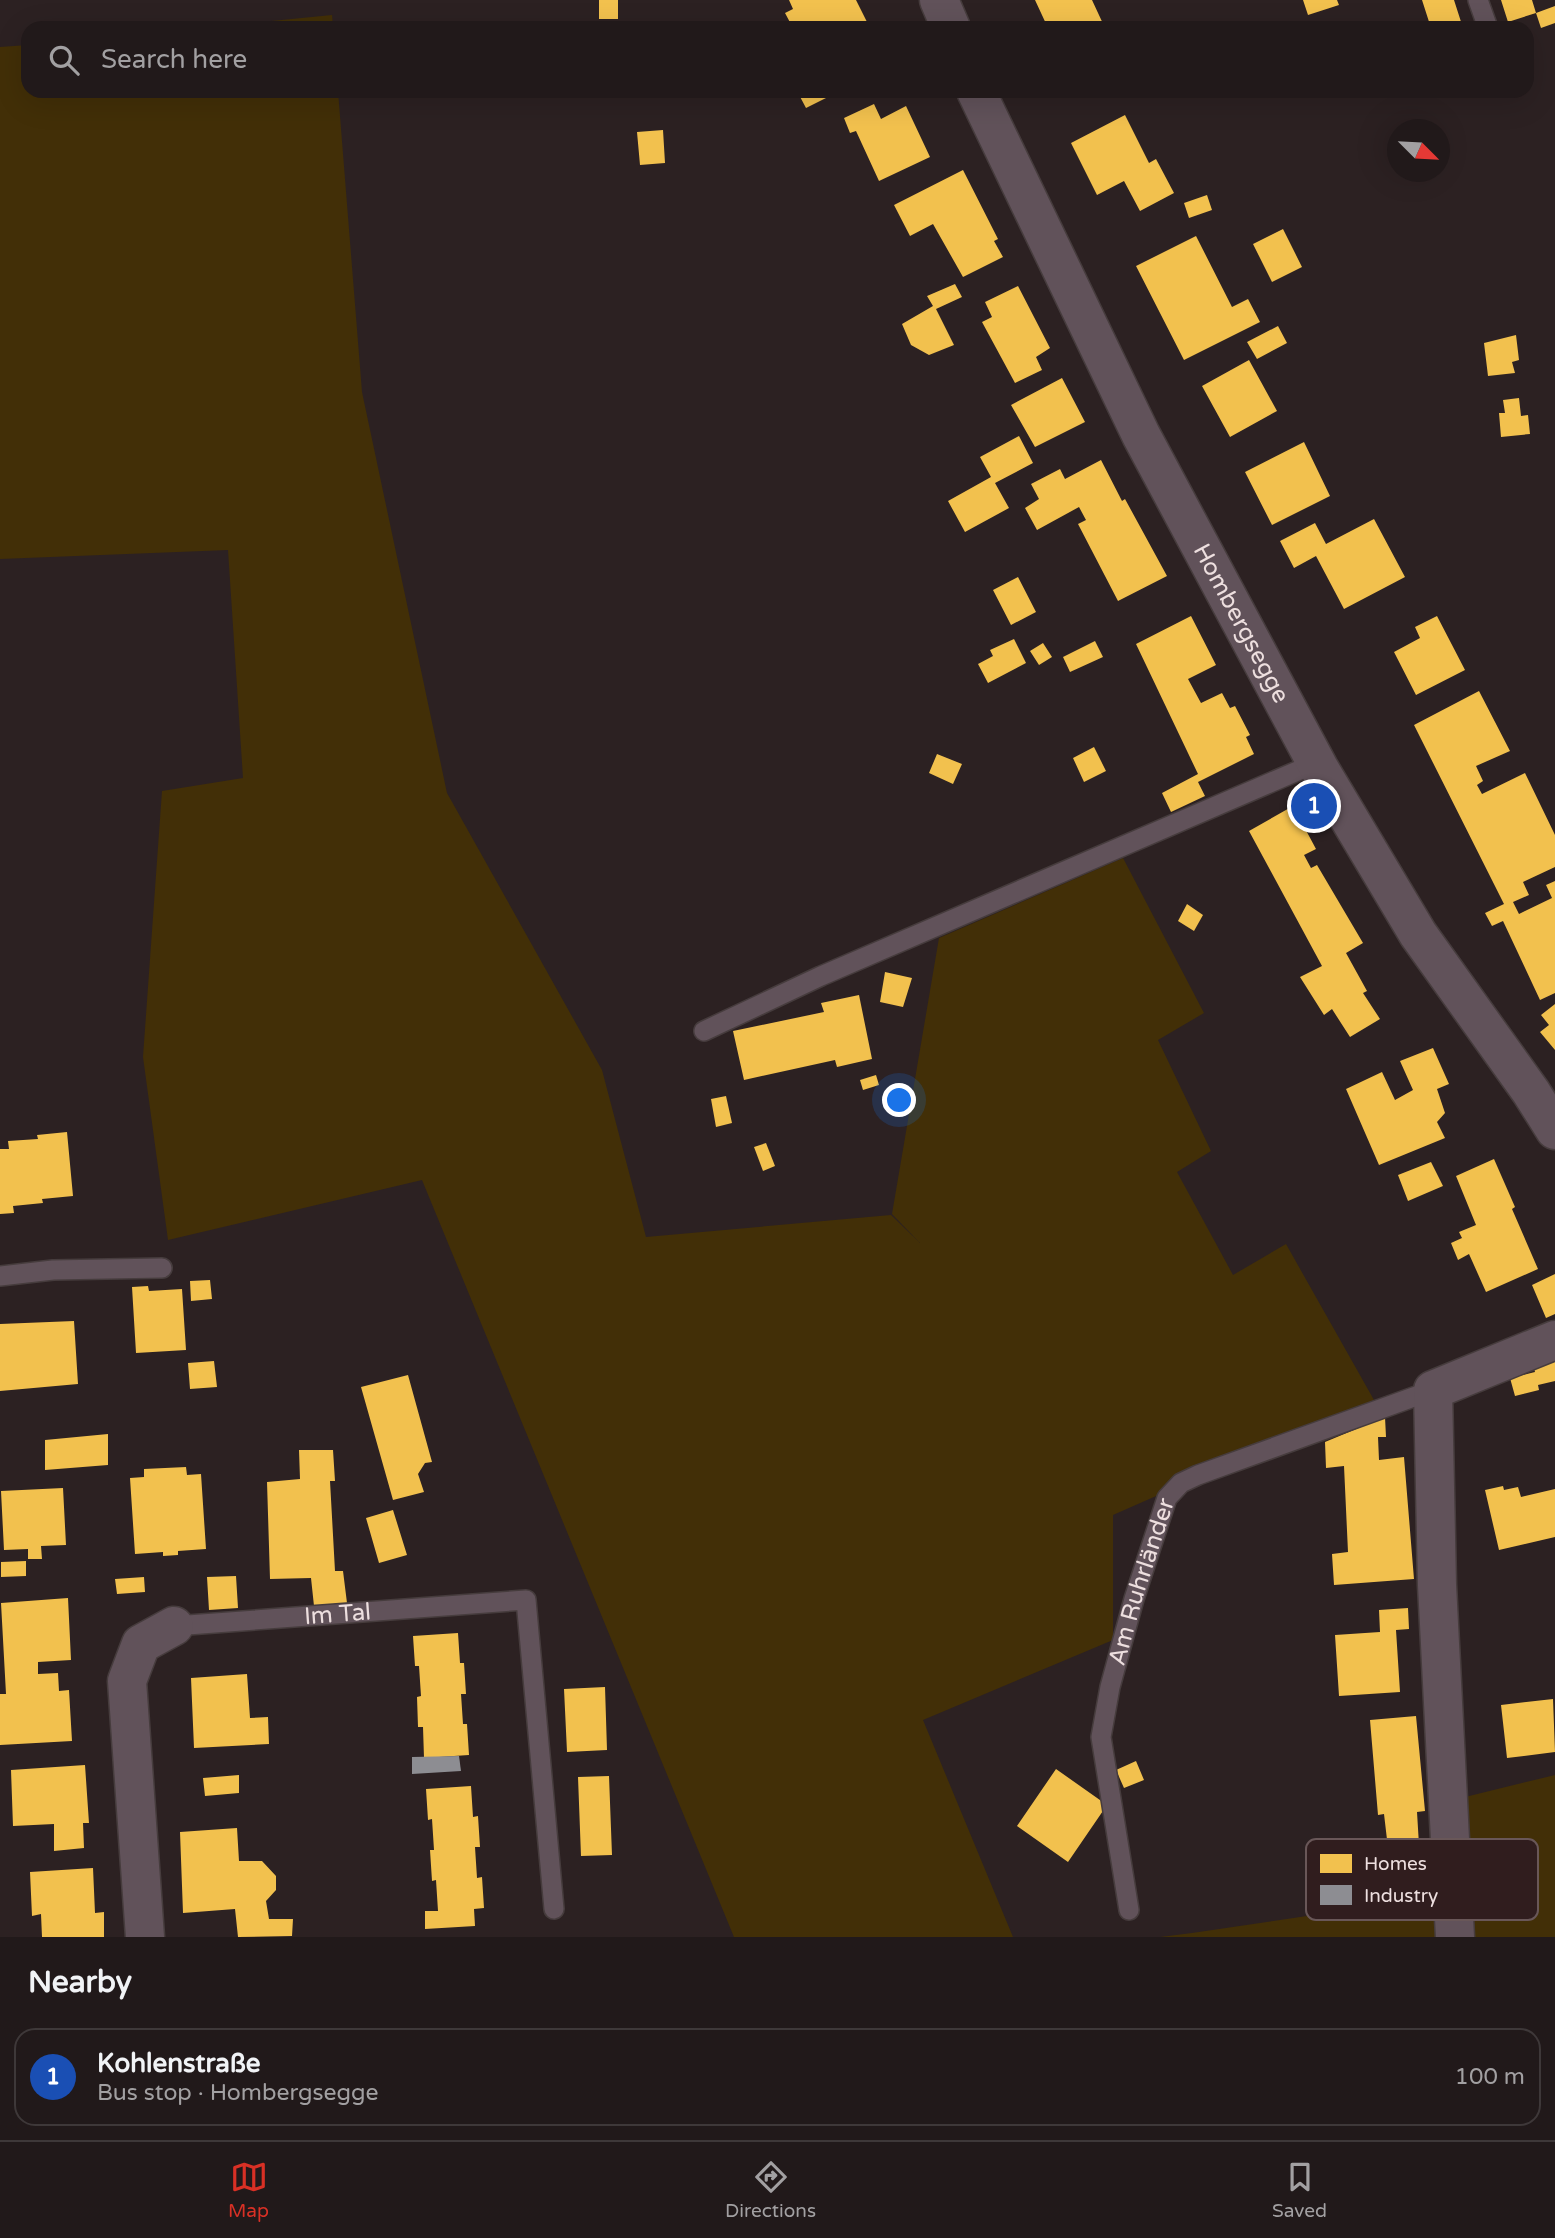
<!DOCTYPE html>
<meta charset="utf-8">
<style>
body{margin:0;font-family:"Varela Round",sans-serif;background:#292223;color:#f1f3f6}
.compass{position:absolute;left:1387px;top:119px;width:63px;height:63px;border-radius:50%;background:#21191a;box-shadow:0 7px 28px #0002;rotate:114deg}
.you{position:absolute;left:900px;top:1101px;width:24px;height:24px;margin:-18px;border:5px solid #fff;border-radius:50%;background:#1a73e8;box-shadow:0 0 0 10px #1a73e833}
.badge{display:grid;place-items:center;width:46px;height:46px;border-radius:50%;background:#d93025;color:#fff;font-size:23px;font-weight:700}
.pin{position:absolute;translate:-50% -50%;border:4px solid #fff;box-shadow:0 2px 7px #0006}
.list{margin:0;padding:0;list-style:none}
h2{display:flex;justify-content:space-between;align-items:center;height:91px;margin:0;padding:0 28px;font-size:30px}
h2 small{font-size:23px;font-weight:400;color:#a2a0a2}
.list li{display:grid;grid-template-columns:46px 1fr auto;gap:21px;align-items:center;box-sizing:border-box;height:98px;margin:0 14px 14px;padding:0 14px;border:2px solid #3e3839;border-radius:21px}
.list b{display:block;font-size:26px;white-space:nowrap}
.list p{margin:0;font-size:23px;white-space:nowrap;color:#a2a0a2}
.list em{font-size:23px;font-style:normal;color:#a2a0a2}
.icon{flex:none;width:38px;height:38px;fill:none;stroke:currentColor;stroke-width:2;stroke-linecap:round;stroke-linejoin:round}
.map{position:relative;flex:none;width:1555px;height:1937px;overflow:hidden}
.search{position:absolute;background:#21191a;box-shadow:0 7px 28px #0002;left:21px;right:21px;top:21px;height:77px;display:flex;align-items:center;gap:18px;box-sizing:border-box;padding:0 24px;border-radius:21px;color:#a2a0a2;font-size:26px}
.sheet{height:203px;background:#21191a}
nav{display:flex;justify-content:space-around;align-items:center;box-sizing:border-box;height:98px;border-top:2px solid #3e3839;background:#21191a;font-size:19px;color:#a2a0a2}
nav a{display:grid;justify-items:center;gap:4px}
nav .on{color:#d93025}
.map>svg:first-child{display:block}
.green{fill:#422f07}
.homes{fill:#f2c14e}
.industry{fill:#8d8d92}
.lines{fill:none;stroke-linecap:round;stroke-linejoin:round}
.service-casing{stroke:#463c3d;stroke-width:22}
.minor-casing{stroke:#463c3d;stroke-width:41}
.service{stroke:#61525a;stroke-width:19}
.minor{stroke:#61525a;stroke-width:38}
.labels{text-anchor:middle;dominant-baseline:central;stroke-width:7;stroke-linejoin:round;paint-order:stroke}
.street-label{font-size:24px;fill:#eddfdf;stroke:#301d1e}
.key{fill:#301d1e;stroke:#695758;stroke-width:2}
.key-label{font-size:19px;fill:#eddfdf}
</style>
<div class="map">
<svg width="1555" height="1937" viewBox="0 0 1555 1937">
<rect width="100%" height="100%" fill="#2c2122"/>
<path class="green" d="M332,14L333,28H203L332,15Z
M28,45V91H338L362,392L447,793L602,1070L646,1237L891,1215L920,1243L892,1214L939,938L1123,858L1204,1013L1158,1040L1211,1151L1177,1172L1233,1275L1286,1244L1374,1400L1113,1515V1640L923,1720L1013,1937H734L422,1180L168,1240L143,1057L162,791L243,778L228,550L0,559V47Z
M1555,1775V1937H1466L1457,1799Z
M1448,1895L1450,1937H1160L1192,1933Z"/>
<path class="homes" d="M599,0H618V19H599Z
M789,0H856L870,28H793L785,13L793,9Z
M1035,0H1092L1105,28H1048Z
M1303,0H1337L1339,5L1308,15Z
M1422,0H1454L1463,28H1431Z
M1501,0H1532L1536,13L1508,22Z
M1555,6V23L1541,28L1536,13Z
M797,91H840L806,108Z
M874,104L881,119L906,106L930,157L879,181L856,131L850,133L844,118Z
M1125,115L1149,163L1156,159L1174,193L1140,211L1124,181L1097,195L1071,143Z
M663,130L665,163L640,165L637,132Z
M963,170L998,239L994,241L1003,257L963,277L933,224L910,236L894,205Z
M1207,195L1212,210L1189,218L1184,203Z
M1283,229L1302,267L1272,282L1253,244Z
M1196,236L1232,307L1248,299L1260,322L1184,360L1136,266Z
M955,284L962,297L936,309L954,345L929,355L911,345L902,324L933,306L927,296Z
M1018,286L1050,348L1036,357L1042,370L1015,383L982,322L992,317L985,302Z
M1278,326L1287,343L1257,359L1247,342Z
M1516,335L1519,360L1512,362L1515,373L1488,376L1484,343Z
M1249,360L1277,411L1230,437L1202,386Z
M1062,378L1085,422L1035,447L1011,405Z
M1519,398L1521,416L1528,415L1530,434L1501,437L1499,413H1505L1503,400Z
M1019,436L1033,463L995,483L1009,508L965,532L948,501L991,477L980,457Z
M1304,442L1330,496L1272,525L1245,472Z
M1101,460L1122,501L1125,499L1167,576L1118,601L1078,524L1086,520L1079,507L1037,530L1025,508L1039,499L1031,484L1060,469L1065,479Z
M1374,519L1405,577L1344,609L1316,556L1294,568L1280,541L1315,523L1326,544Z
M1018,577L1036,612L1011,625L993,590Z
M1191,616L1216,665L1188,679L1201,703L1222,693L1230,708L1235,706L1250,735L1246,737L1254,754L1198,782L1205,796L1171,812L1162,793L1198,774L1136,644Z
M1437,616L1465,670L1416,695L1394,652L1420,638L1415,627Z
M1014,639L1026,663L988,683L978,664L993,656L990,650Z
M1095,641L1103,657L1070,672L1063,657Z
M1043,643L1052,657L1039,665L1030,651Z
M1479,691L1510,751L1476,766L1483,781L1477,785L1482,794L1525,773L1555,835V867L1523,882L1529,895L1513,902L1519,914L1552,898L1546,885L1555,881V993L1540,1000L1503,921L1492,926L1485,913L1504,904L1414,725Z
M1094,747L1106,771L1084,782L1073,758Z
M937,754L962,764L953,784L929,773Z
M1293,806L1316,849L1304,855L1311,868L1317,865L1363,943L1346,953L1367,991L1363,993L1380,1019L1350,1037L1332,1009L1324,1015L1300,977L1322,966L1249,831Z
M1187,904L1203,915L1194,931L1178,921Z
M885,972L912,978L903,1007L880,1002Z
M859,995L872,1059L837,1067L835,1060L744,1080L733,1031L824,1012L821,1003Z
M1555,1004V1050L1540,1032L1549,1025L1541,1015Z
M1433,1048L1449,1084L1437,1089L1445,1113L1437,1122L1445,1138L1379,1165L1346,1089L1382,1072L1395,1100L1413,1090L1400,1061Z
M876,1075L879,1085L863,1090L860,1080Z
M726,1096L732,1123L716,1127L711,1099Z
M67,1132L73,1196L42,1199L43,1203L13,1206L14,1213L0,1214V1149H9L8,1141L38,1139L37,1135Z
M766,1143L775,1166L763,1171L754,1147Z
M1494,1159L1515,1207L1512,1209L1538,1269L1486,1292L1469,1254L1458,1260L1451,1243L1462,1238L1459,1232L1476,1225L1456,1176Z
M1431,1162L1443,1186L1408,1201L1398,1175Z
M1555,1274V1314L1546,1318L1532,1285Z
M210,1280L212,1299L191,1301L190,1281Z
M148,1286L149,1291L182,1289L186,1350L136,1353L132,1287Z
M74,1321L78,1384L0,1391V1324Z
M1555,1360V1381L1538,1385L1539,1390L1515,1396L1510,1378L1535,1372L1533,1365Z
M214,1361L217,1387L190,1389L188,1363Z
M408,1375L432,1462L425,1463L418,1474L424,1492L393,1500L361,1387Z
M1385,1417L1386,1437H1378L1379,1460L1404,1457L1414,1579L1334,1585L1332,1554L1348,1552L1344,1466L1326,1468L1325,1442Z
M108,1434V1465L45,1470V1440Z
M299,1450H333L335,1481H330L335,1571H343L347,1603L314,1606L311,1578L270,1579L267,1482L300,1479Z
M186,1467L187,1475L201,1474L206,1549L178,1551V1555L163,1556V1552L135,1554L130,1478L144,1477V1469Z
M1503,1486L1504,1490L1518,1487L1521,1497L1555,1489V1537L1499,1550L1485,1490Z
M63,1488L66,1545L41,1546L42,1559H28V1549L4,1550L1,1491Z
M393,1510L407,1555L379,1563L366,1518Z
M26,1561V1576L1,1577V1562Z
M236,1576L238,1608L209,1610L207,1577Z
M144,1577L145,1592L117,1594L115,1579Z
M68,1598L71,1660L38,1662V1674L58,1673L59,1691L69,1690L72,1741L0,1745V1694H6L1,1603Z
M1408,1608L1409,1629L1396,1630L1400,1692L1339,1696L1335,1635L1380,1632L1379,1610Z
M458,1633L460,1663H464L466,1694H461L463,1724H467L469,1755L424,1758L423,1727H418L417,1697L421,1696L419,1666H415L413,1636Z
M247,1674L250,1718L268,1717L269,1744L194,1748L191,1678Z
M605,1687L607,1750L567,1752L564,1689Z
M1553,1699L1555,1752L1507,1758L1501,1705Z
M1416,1716L1425,1811L1417,1812L1419,1845L1388,1848L1384,1814L1378,1815L1370,1720Z
M1136,1761L1144,1780L1124,1788L1116,1770Z
M85,1765L89,1823H83L84,1848L54,1851V1824L13,1826L11,1770Z
M1056,1769L1107,1805L1068,1862L1017,1826Z
M239,1775V1793L205,1796L203,1778Z
M609,1776L612,1855L581,1856L578,1777Z
M471,1786L473,1817L478,1816L480,1847H475L477,1878L482,1877L484,1908L474,1909L475,1926L425,1929V1911H438L436,1880L432,1881L430,1850H434L432,1819L428,1820L426,1789Z
M237,1828L239,1861H262L276,1876V1890L266,1901L269,1919H293L292,1936L238,1937L235,1909L183,1913L180,1832Z
M93,1868L95,1913L104,1912V1937H42L41,1914L32,1916L30,1872Z"/>
<path class="industry" d="M459,1756L461,1771L412,1774V1757Z"/>
<g class="lines">
<defs>
<g id="service">
<path d="M1478,0L1488,28"/>
<path d="M704,1031L821,976L1316,763"/>
<path d="M0,1276L53,1270L162,1268"/>
<path id="s1" d="M174,1626L526,1600L554,1909"/>
<path id="s2" d="M1129,1910L1101,1737L1110,1687L1134,1599L1167,1498L1181,1483L1198,1475L1433,1390"/>
</g>
<g id="minor">
<path d="M939,0L951,28"/>
<path id="s3" d="M976,91L1141,435L1319,768L1418,934L1531,1092L1555,1130"/>
<path d="M145,1937L127,1681L141,1644L174,1626"/>
<path d="M1455,1937L1437,1585L1433,1390L1555,1340"/>
</g>
</defs>
<use href="#service" class="service-casing"/>
<use href="#minor" class="minor-casing"/>
<use href="#service" class="service"/>
<use href="#minor" class="minor"/>
</g>
<g class="labels">
<g class="street-label">
<text stroke="none"><textPath href="#s3" startOffset="595">Hombergsegge</textPath></text>
<text stroke="none"><textPath href="#s2" startOffset="336">Am Ruhrländer</textPath></text>
<text stroke="none"><textPath href="#s1" startOffset="164">Im Tal</textPath></text>
</g>
</g>
<rect x="1306" y="1839" width="232" height="81" rx="10" class="key"/>
<rect x="1320" y="1854" width="32" height="19" fill="#f2c14e"/>
<rect x="1320" y="1885" width="32" height="20" fill="#8d8d92"/>
<g class="key-label">
<text x="1364" y="1870">Homes</text>
<text x="1364" y="1902">Industry</text>
</g>
</svg>
<svg class="compass" viewBox="-18 -18 36 36"><path d="M0-13l5 13h-10z" fill="#e53935"/><path d="M0 13l5-13h-10z" fill="#a2a0a2"/></svg>
<div class="you"></div>
<div class="pin badge" style="left:1314px;top:806px;background:#1a4fb4">1</div>
<div class="search"><svg class="icon" aria-label="search" viewBox="0 0 24 24"><circle cx="10" cy="10" r="6"/><path d="M15 15l6 6"/></svg>Search here</div>
</div>
<section class="sheet">
<h2>Nearby<small></small></h2>
<ul class="list">
<li><span class="badge" style="background:#1a4fb4">1</span><div><b>Kohlenstraße</b><p>Bus stop · Hombergsegge</p></div><em>100 m</em></li>
</ul>
</section>
<nav>
<a class="on"><svg class="icon" aria-label="map" viewBox="0 0 24 24"><path d="M3 6l6-2 6 2 6-2v14l-6 2-6-2-6 2zM9 4v14M15 6v14"/></svg>Map</a>
<a><svg class="icon" aria-label="directions" viewBox="0 0 24 24"><path d="M12 3l9 9-9 9-9-9zM9 14v-3h6M13 9l2 2-2 2"/></svg>Directions</a>
<a><svg class="icon" aria-label="saved" viewBox="0 0 24 24"><path d="M7 4h10v16l-5-4-5 4z"/></svg>Saved</a>
</nav>
